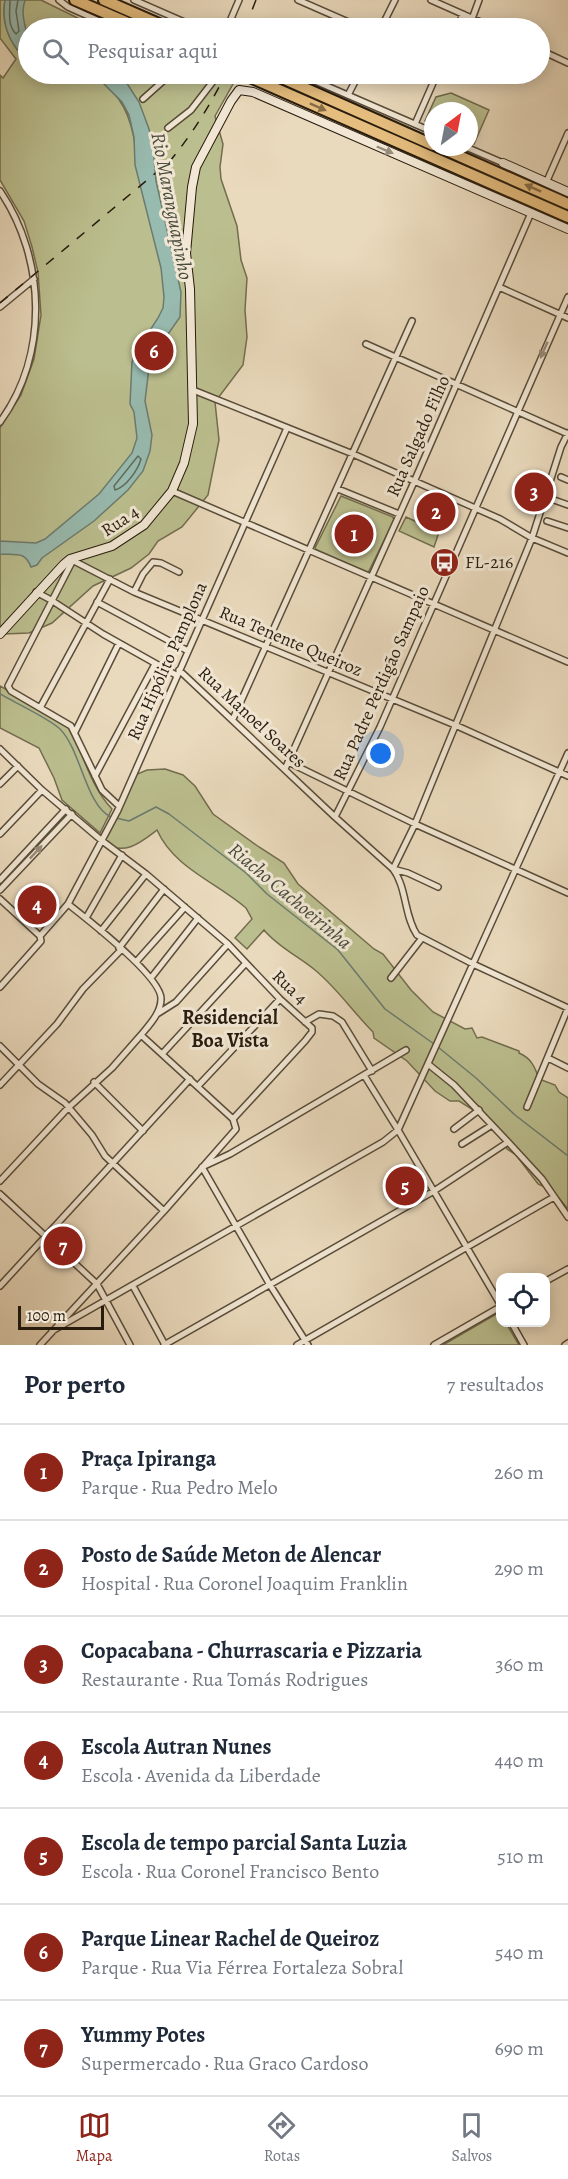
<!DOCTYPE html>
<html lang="pt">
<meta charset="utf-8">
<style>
body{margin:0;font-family:Alegreya,serif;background:#f2f2f3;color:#1f2937}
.controls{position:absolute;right:18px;bottom:18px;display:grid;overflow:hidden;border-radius:12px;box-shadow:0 3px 15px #0003}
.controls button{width:54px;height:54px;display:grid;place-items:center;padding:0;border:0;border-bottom:2px solid #e0e1e3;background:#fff;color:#1f2937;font:30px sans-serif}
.compass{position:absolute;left:424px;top:102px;width:54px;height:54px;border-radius:50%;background:#fff;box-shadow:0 3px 15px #0003;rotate:32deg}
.scale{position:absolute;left:18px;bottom:15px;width:86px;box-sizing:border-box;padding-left:6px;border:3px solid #291c0d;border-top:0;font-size:16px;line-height:21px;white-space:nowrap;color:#291c0d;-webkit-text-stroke:4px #f1e7d4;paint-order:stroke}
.you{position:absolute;left:381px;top:754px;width:21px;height:21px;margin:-15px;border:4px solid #fff;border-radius:50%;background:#1a73e8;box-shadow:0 0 0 9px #1a73e833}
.badge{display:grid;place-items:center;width:39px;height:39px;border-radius:50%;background:#8f2418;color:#fff;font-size:20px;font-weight:700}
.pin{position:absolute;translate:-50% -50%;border:3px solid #fff;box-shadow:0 2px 6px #0006}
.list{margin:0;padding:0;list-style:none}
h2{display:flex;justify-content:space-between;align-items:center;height:78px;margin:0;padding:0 24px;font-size:26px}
h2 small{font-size:20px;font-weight:400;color:#747a83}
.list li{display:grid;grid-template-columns:39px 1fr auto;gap:18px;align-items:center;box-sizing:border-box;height:96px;padding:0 24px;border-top:2px solid #e0e1e3}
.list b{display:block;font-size:22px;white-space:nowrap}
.list p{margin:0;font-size:20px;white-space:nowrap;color:#747a83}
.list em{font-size:20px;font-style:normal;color:#747a83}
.icon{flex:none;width:33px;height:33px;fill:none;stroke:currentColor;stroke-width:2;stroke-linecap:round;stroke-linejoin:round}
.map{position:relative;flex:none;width:568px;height:1345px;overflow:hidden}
.search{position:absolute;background:#fff;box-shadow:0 3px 15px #0003;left:18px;right:18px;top:18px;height:66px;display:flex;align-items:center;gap:15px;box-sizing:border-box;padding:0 21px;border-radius:33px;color:#747a83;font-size:22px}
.sheet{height:750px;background:#fff}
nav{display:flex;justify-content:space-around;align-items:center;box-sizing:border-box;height:84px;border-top:2px solid #e0e1e3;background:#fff;font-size:16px;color:#747a83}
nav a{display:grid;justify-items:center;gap:3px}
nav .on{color:#8f2418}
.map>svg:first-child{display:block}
.green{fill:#bbbe8e;stroke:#726d4e;stroke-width:1.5}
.water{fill:#98bbb0;stroke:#6c7b6f;stroke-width:1.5}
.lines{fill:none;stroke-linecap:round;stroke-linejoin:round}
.shore{stroke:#606c5e;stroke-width:1.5}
.stream{stroke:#6c7b6f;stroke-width:1.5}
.street-casing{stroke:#594c39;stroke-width:8}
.secondary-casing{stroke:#291c0d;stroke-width:10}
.highway-casing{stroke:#291c0d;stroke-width:14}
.street{stroke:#f1e7d4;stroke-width:5}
.secondary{stroke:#f1e7d4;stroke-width:8}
.highway{stroke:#e5bd7e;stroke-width:10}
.rail{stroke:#291c0d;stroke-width:1.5;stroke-dasharray:10 10;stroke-linecap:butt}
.oneway{fill:#876c46}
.oneway2{fill:#978c7a}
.labels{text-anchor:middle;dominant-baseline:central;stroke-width:6;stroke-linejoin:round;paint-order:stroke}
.street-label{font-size:18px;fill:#291c0d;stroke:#f1e7d4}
.poi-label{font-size:18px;fill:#291c0d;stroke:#f1e7d4;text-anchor:start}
.water-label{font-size:20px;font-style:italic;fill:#4a4c3e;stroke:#f1e7d4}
.neighbourhood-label{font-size:20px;font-weight:bold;fill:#291c0d;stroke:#f1e7d4}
</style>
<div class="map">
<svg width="568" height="1345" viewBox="0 0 568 1345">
<rect width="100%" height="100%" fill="#eadabd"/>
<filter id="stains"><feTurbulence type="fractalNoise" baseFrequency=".00333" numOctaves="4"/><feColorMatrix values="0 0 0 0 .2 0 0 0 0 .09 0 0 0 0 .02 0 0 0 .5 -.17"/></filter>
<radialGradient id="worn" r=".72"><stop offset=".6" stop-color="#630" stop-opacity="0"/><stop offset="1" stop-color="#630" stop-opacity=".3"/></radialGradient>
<path class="green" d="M0,0H5C1,25 10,45 28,61V74H94C122,96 131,115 136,150L139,134L107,74H198L206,77L211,88L220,76L233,84L215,116L223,144L220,167L221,179L237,226L241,260L247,278L245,310L247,337L243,365L215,402L219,440L208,495L182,527L158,541L149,554L131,568L93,586L52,623L29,633L3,634L0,633V428L21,395L34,359L41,315L38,272L32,247L24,221L0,180V75L3,78L16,59L0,38Z
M15,0H41L98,28H28V43Z
M451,93L489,110L474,144L469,142V111H433V125L425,121L436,97Z
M341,496L393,517L394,520L368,573L317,551L315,548Z
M406,517L439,532L434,547L399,531Z
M0,686L66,725L72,732C84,758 92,788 112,809L100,833L62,800L54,778L39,748L0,728Z
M165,769L183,775L195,786L213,814L259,847L284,863L298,884L374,949L383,954L411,990L433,1012L465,1029L472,1028L477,1038L482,1037L519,1051V1053C531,1058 535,1067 539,1079L555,1085L559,1092L568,1098V1209L553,1191L538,1184L516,1155L507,1149L495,1128L483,1116L459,1101H450L435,1091L407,1061L374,1038L373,1032C353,1012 337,988 315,970C298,956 278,947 264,930L247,949L235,938L252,919L246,908C216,882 174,868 157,830C140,843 125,856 103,843L135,775L147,770Z
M498,1313L500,1315V1322L506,1323L519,1345H443Z"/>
<path class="water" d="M5,0H25C20,15 26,26 28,40C30,47 29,54 28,61C10,45 1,25 5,0Z
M94,74H121L139,102L149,129L153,147L156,181L181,292L180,317L159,347L149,368L145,401L152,435L150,451L143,471L128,490L94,521L42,558L37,565L31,567C25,551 16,555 0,554V541L36,543L45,539L99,494L132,453L137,438L134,412L130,404L132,362L136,352L158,318L163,308L164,297L161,268L135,165L134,137L129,115L122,102Z"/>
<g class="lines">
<path class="shore" d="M10,0C10,12 7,25 16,34L19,31L16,11L18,0
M138,456L141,459C138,470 126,487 115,490L114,486Z"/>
<path class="stream" d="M0,694C14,702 50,719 60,729C81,750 86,806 111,817
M116,818L129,821L156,807L169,814L246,873L267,894L338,950L385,1009L434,1044
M438,1047L476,1078L515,1115L568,1156"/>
<defs>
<path id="street" d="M59,0L68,7L115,28
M134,0L198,28
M298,0L362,28
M431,0L494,28
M472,19L479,0
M227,28L239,0
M381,28L395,0
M457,28L463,14
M540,50L568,63
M299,74L433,132
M348,95L359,74
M143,99L171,74
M415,124L437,74
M168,128L191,110L218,75L215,74
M466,147L503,163
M546,183L568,133
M0,191C46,259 49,355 0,422
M499,287L568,318
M0,307L34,279
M366,344L568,434
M193,390L353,454L500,519L532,538L568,553
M561,477L568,480
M338,489L399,514
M172,491L568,662
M554,500L568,505
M547,521L568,528
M70,559L134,592L455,725L568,776
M73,560L8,686L11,691L71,726L102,790L119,806
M36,592L51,600L103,634L176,675
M134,592L143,574L153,562L161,563L179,572
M97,602L188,651
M179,670L335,817L393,869C407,888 404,916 417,935L473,964L568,1008
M40,708L110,579
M233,719L412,321
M75,732L119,643
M0,749L42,790L101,840L146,874L228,944L280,999L312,1028V1032L305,1041L233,1119
M288,762L415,824L568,893
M285,769L414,482L531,213
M95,776L155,664
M0,784L18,766
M335,817L380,727L568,297
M0,834L42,790
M0,880L66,809
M438,887L408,873L393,869L415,824L532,538L561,447L568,433
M0,890L72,814
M0,899L40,936
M86,918L122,855
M101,931L146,874
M119,948L164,889
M136,962L185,907
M151,978L198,918
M391,978L422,938
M0,987L41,941L40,936L68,904L118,810L287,428
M157,1014L176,1002L228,944
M305,1022L319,1014L333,1016L342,1022L372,1071
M0,1046L38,1084L65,1103L92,1135L105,1156L164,1211
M163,1053L246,963
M548,1058L568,1068
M428,1064L454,1085L508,1142L542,1179L568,1217
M364,1075L398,1130L500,1304
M94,1082L143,1131
M0,1085L57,1024L83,989L121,950
M198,1086L280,999
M527,1107L568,1008
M454,1129L479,1110
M462,1144L492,1125
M0,1181L68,1108L112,1068L141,1035
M0,1194L97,1284L130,1345
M546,1281L568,1269
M0,1286L190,1079
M133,1286L165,1345
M511,1322L524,1345
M52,1331L383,1142L398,1130L568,753
M40,1345L164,1211L236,1129L233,1119L141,1035C149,1025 161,1013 161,999C162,977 87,919 68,904
M164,1345L434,1191L508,1142
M297,1345L554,1197
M308,1345L270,1285L202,1167L230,1154L406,1050
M434,1345L500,1307
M565,1345L568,1343"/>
<path id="secondary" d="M503,163L568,192
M0,634L64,564L70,559L112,546L144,525L172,491L184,463L193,424L190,289L186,253L192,187L196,167L231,101L239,90L253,92L568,229"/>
<path id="highway" d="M75,0L140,28
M104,0L168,28
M243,74L568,217
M273,74L433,145
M439,147L568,204"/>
</defs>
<use href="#street" class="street-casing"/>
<use href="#secondary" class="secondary-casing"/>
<use href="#highway" class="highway-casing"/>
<use href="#street" class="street"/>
<use href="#secondary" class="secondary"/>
<use href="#highway" class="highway"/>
<path class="rail" d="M245,28L256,0
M0,303L170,161C193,133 210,105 226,74"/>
</g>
<defs><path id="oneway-solid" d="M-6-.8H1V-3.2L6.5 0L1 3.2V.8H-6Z" transform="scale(1.5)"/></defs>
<g class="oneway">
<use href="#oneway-solid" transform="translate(318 107) rotate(24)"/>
<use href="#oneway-solid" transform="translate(533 188) rotate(-156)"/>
</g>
<g class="oneway2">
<use href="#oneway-solid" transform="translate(385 150) rotate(23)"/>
<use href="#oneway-solid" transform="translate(544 350) rotate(114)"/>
<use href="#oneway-solid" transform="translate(36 852) rotate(-47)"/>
</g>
<defs>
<symbol id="bus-disc" viewBox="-11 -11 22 22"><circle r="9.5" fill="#8f2418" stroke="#f1e7d4"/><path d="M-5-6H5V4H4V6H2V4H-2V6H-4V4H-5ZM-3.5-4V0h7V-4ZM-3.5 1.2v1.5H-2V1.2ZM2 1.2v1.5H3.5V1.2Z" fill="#fff"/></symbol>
</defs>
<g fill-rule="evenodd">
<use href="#bus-disc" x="428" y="546" width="33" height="33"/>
</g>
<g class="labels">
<g class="street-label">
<text transform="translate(418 436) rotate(-66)">Rua Salgado Filho</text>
<text transform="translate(120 521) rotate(-33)">Rua 4</text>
<text transform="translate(291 641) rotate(23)">Rua Tenente Queiroz</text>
<text transform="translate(167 661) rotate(-66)">Rua Hipólito Pamplona</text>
<text transform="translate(381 683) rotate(-66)">Rua Padre Perdigão Sampaio</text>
<text transform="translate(252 717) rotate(43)">Rua Manoel Soares</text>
<text transform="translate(290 987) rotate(44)">Rua 4</text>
</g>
<g class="poi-label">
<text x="465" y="562">FL-216</text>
</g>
<g class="water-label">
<text transform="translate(172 206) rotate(79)">Rio Maranguapinho</text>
<text transform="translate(290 896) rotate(40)">Riacho Cachoeirinha</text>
</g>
<g class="neighbourhood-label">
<text x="230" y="1017">Residencial<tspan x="230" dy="23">Boa Vista</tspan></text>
</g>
</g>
<rect width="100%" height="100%" filter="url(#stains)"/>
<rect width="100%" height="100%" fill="url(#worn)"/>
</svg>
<div class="controls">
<button><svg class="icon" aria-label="locate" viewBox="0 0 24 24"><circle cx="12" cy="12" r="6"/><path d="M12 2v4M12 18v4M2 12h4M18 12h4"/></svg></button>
</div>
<svg class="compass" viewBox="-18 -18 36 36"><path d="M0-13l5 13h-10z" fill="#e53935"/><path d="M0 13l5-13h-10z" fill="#747a83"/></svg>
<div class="scale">100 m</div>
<div class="you"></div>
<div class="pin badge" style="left:354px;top:534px">1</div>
<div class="pin badge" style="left:436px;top:512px">2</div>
<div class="pin badge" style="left:534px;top:492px">3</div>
<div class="pin badge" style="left:37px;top:905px">4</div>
<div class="pin badge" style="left:405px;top:1186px">5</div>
<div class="pin badge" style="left:154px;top:351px">6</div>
<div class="pin badge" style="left:63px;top:1246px">7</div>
<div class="search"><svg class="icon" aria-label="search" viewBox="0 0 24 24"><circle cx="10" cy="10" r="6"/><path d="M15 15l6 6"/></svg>Pesquisar aqui</div>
</div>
<section class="sheet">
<h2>Por perto<small>7 resultados</small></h2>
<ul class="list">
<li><span class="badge">1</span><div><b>Praça Ipiranga</b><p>Parque · Rua Pedro Melo</p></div><em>260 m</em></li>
<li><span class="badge">2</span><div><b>Posto de Saúde Meton de Alencar</b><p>Hospital · Rua Coronel Joaquim Franklin</p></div><em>290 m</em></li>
<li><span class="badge">3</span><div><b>Copacabana - Churrascaria e Pizzaria</b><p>Restaurante · Rua Tomás Rodrigues</p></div><em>360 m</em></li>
<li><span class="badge">4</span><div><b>Escola Autran Nunes</b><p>Escola · Avenida da Liberdade</p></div><em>440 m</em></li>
<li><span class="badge">5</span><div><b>Escola de tempo parcial Santa Luzia</b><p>Escola · Rua Coronel Francisco Bento</p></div><em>510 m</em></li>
<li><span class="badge">6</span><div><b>Parque Linear Rachel de Queiroz</b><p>Parque · Rua Via Férrea Fortaleza Sobral</p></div><em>540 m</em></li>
<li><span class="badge">7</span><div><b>Yummy Potes</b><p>Supermercado · Rua Graco Cardoso</p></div><em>690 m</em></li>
</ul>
</section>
<nav>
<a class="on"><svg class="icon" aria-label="map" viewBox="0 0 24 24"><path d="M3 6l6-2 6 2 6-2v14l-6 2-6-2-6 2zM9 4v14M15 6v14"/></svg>Mapa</a>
<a><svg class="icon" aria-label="directions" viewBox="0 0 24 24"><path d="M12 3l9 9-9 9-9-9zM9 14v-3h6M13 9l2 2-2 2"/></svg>Rotas</a>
<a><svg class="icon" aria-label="saved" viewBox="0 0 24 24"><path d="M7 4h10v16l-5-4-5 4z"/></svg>Salvos</a>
</nav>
